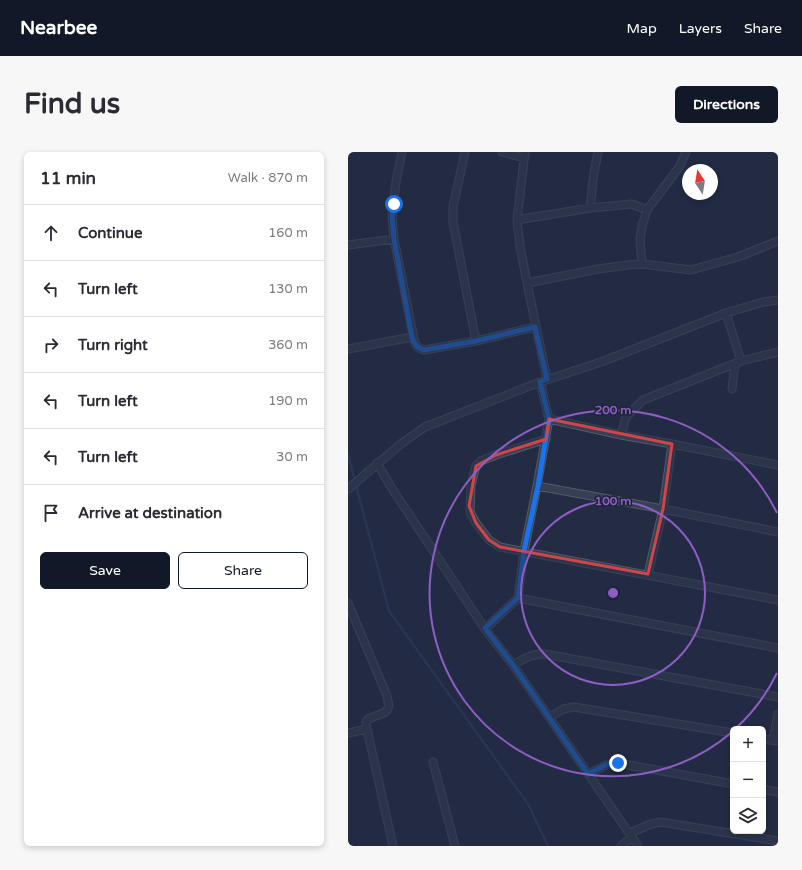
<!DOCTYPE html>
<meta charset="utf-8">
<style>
body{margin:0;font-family:"Varela Round",sans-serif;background:#f7f7f7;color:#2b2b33}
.controls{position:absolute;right:12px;bottom:12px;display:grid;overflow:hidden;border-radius:6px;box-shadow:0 2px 6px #0003}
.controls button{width:36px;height:36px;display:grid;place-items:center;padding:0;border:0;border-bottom:1px solid #e1e1e2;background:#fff;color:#2b2b33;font:20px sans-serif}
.compass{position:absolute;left:334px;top:12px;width:36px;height:36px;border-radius:50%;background:#fff;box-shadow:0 2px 6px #0003;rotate:348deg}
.stop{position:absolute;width:12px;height:12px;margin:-9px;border:3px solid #1a73e8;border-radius:50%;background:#fff}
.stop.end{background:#1a73e8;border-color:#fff;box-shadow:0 1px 4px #0008}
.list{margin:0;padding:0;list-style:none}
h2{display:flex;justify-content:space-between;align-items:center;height:52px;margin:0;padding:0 16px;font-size:17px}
h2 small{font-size:13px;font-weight:400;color:#7c7c81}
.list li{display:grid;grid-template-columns:26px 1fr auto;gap:12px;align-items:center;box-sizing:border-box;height:56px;padding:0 16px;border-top:1px solid #e1e1e2}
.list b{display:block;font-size:15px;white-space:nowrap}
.list em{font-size:13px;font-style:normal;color:#7c7c81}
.actions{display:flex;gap:8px;padding:12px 16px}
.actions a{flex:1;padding:9px 0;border:1px solid #111827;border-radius:6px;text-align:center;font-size:14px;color:#111827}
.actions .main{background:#111827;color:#fff}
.icon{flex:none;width:22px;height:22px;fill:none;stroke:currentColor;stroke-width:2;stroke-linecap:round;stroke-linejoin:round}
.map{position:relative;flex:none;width:430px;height:694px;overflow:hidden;border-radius:6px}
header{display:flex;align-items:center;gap:24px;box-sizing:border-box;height:56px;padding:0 20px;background:#111827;color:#fff}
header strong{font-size:19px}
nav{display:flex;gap:22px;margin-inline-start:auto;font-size:14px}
.intro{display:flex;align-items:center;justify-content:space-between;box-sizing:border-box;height:96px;padding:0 24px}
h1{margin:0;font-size:28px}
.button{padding:10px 18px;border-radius:6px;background:#111827;color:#fff;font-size:14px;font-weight:700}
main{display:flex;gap:24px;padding:0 24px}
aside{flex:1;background:#fff;border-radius:6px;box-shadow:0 2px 6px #0003}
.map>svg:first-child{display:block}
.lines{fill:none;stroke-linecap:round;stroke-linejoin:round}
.stream{stroke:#34446b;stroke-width:2}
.minor-casing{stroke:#525a6c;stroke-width:9}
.minor{stroke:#373f52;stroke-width:7}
.route{stroke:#1a73e8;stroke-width:5}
.marked{fill:none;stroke:#cf4549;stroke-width:3;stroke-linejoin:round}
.ring{fill:none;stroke:#8f5ec4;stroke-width:2}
.centre{fill:#8f5ec4;stroke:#1c2437;stroke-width:2}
.ring-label{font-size:12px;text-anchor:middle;font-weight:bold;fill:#8f5ec4;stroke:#1c2437;stroke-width:3;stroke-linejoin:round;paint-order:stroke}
</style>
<header>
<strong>Nearbee</strong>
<nav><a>Map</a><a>Layers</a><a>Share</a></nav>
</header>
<div class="intro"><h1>Find us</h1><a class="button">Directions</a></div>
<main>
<aside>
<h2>11 min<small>Walk · 870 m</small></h2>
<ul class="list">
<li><svg class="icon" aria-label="ahead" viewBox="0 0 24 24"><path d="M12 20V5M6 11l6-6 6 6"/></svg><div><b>Continue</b></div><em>160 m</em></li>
<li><svg class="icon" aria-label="left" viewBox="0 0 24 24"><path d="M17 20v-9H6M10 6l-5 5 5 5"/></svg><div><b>Turn left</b></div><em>130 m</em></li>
<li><svg class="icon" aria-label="right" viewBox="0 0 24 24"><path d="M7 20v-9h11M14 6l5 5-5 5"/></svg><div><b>Turn right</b></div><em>360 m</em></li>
<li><svg class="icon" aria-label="left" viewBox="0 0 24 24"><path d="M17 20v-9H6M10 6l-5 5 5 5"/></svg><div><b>Turn left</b></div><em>190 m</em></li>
<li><svg class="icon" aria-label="left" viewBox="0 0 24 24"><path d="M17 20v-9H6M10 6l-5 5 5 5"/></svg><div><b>Turn left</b></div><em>30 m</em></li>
<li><svg class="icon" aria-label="arrive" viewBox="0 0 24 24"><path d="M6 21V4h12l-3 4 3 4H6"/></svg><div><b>Arrive at destination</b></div></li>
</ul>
<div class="actions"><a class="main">Save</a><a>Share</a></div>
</aside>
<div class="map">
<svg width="430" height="694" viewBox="0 0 430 694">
<rect width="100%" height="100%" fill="#232c43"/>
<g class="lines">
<path class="stream" d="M0,302L7,329
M8,333L41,459L180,652L200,694"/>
<defs>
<path id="minor" d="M54,0L48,30L44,65L46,87L67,192L71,196L76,198L128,189L187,175
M117,0L105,55V70L128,189
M154,0L176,6
M177,0L169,68L172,94L179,131L199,227
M242,56L246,20L250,0
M169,68L242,56L284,52L299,58
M0,93L46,87
M294,112L292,87L294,74L299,58L332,14L338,0
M179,131L250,117L280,113L294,112L343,118L390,105L430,89
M378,161L393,209
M0,197L64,185
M192,230L201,267L189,334L315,357L430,380
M384,237L387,212
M201,267L273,283L278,265L295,248L393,209L430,200
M273,283L324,292L430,313
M198,287L148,303L133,309L128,314L123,333L122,360L128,371L141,388L152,395L430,448
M29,311L43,335L137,477L165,513L290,694
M0,337L54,291L77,275L192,230L253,210L378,161L415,150L430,148
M300,422L315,357L324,292
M170,446L430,496
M0,451L39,544L41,554L38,560L20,567L18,570L19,577
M137,477L170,446L176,399L189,334
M165,513C176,507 184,501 197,502L430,545
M202,565L215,557L226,555L385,581
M0,581L19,577L45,694
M415,587L430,589
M425,588L430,562
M85,610L107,694
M240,622L260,612L270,611L385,632
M415,637L430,640
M282,681L303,672L313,670L430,689
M273,694L284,685"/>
</defs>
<use href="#minor" class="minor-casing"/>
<use href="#minor" class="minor"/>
</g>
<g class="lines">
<path class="route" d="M46,52L44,65L46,87L64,185C67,193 69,196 76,198L128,189L187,175L199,227L192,230L201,267L190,334L176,399L170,446L137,476L165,513L240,622L260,612L270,611"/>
</g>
<path d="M0 0H430V694H0ZM201,267L324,292L315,357L300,422L152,395L141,388L128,371L121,354L128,314L148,303L198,287Z" fill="#232c43" fill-opacity=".55" fill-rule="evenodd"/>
<path class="marked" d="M201,267L324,292L315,357L300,422L152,395L141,388L128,371L121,354L128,314L148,303L198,287Z"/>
<g class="ring">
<circle cx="265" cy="441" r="92"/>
<path d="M429 521A183 183 0 0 1 387 577M384 580A183 183 0 1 1 429 361"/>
</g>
<circle cx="265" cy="441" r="6" class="centre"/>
<g class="ring-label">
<text x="265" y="262">200 m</text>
<text x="265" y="353">100 m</text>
</g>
</svg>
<div class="controls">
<button>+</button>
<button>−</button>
<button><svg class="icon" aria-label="layers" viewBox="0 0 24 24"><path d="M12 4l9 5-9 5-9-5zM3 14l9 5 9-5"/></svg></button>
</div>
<svg class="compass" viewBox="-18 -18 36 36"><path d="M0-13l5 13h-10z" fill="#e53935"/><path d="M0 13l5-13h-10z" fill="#7c7c81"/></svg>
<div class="stop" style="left:46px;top:52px"></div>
<div class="stop end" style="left:270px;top:611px"></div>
</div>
</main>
